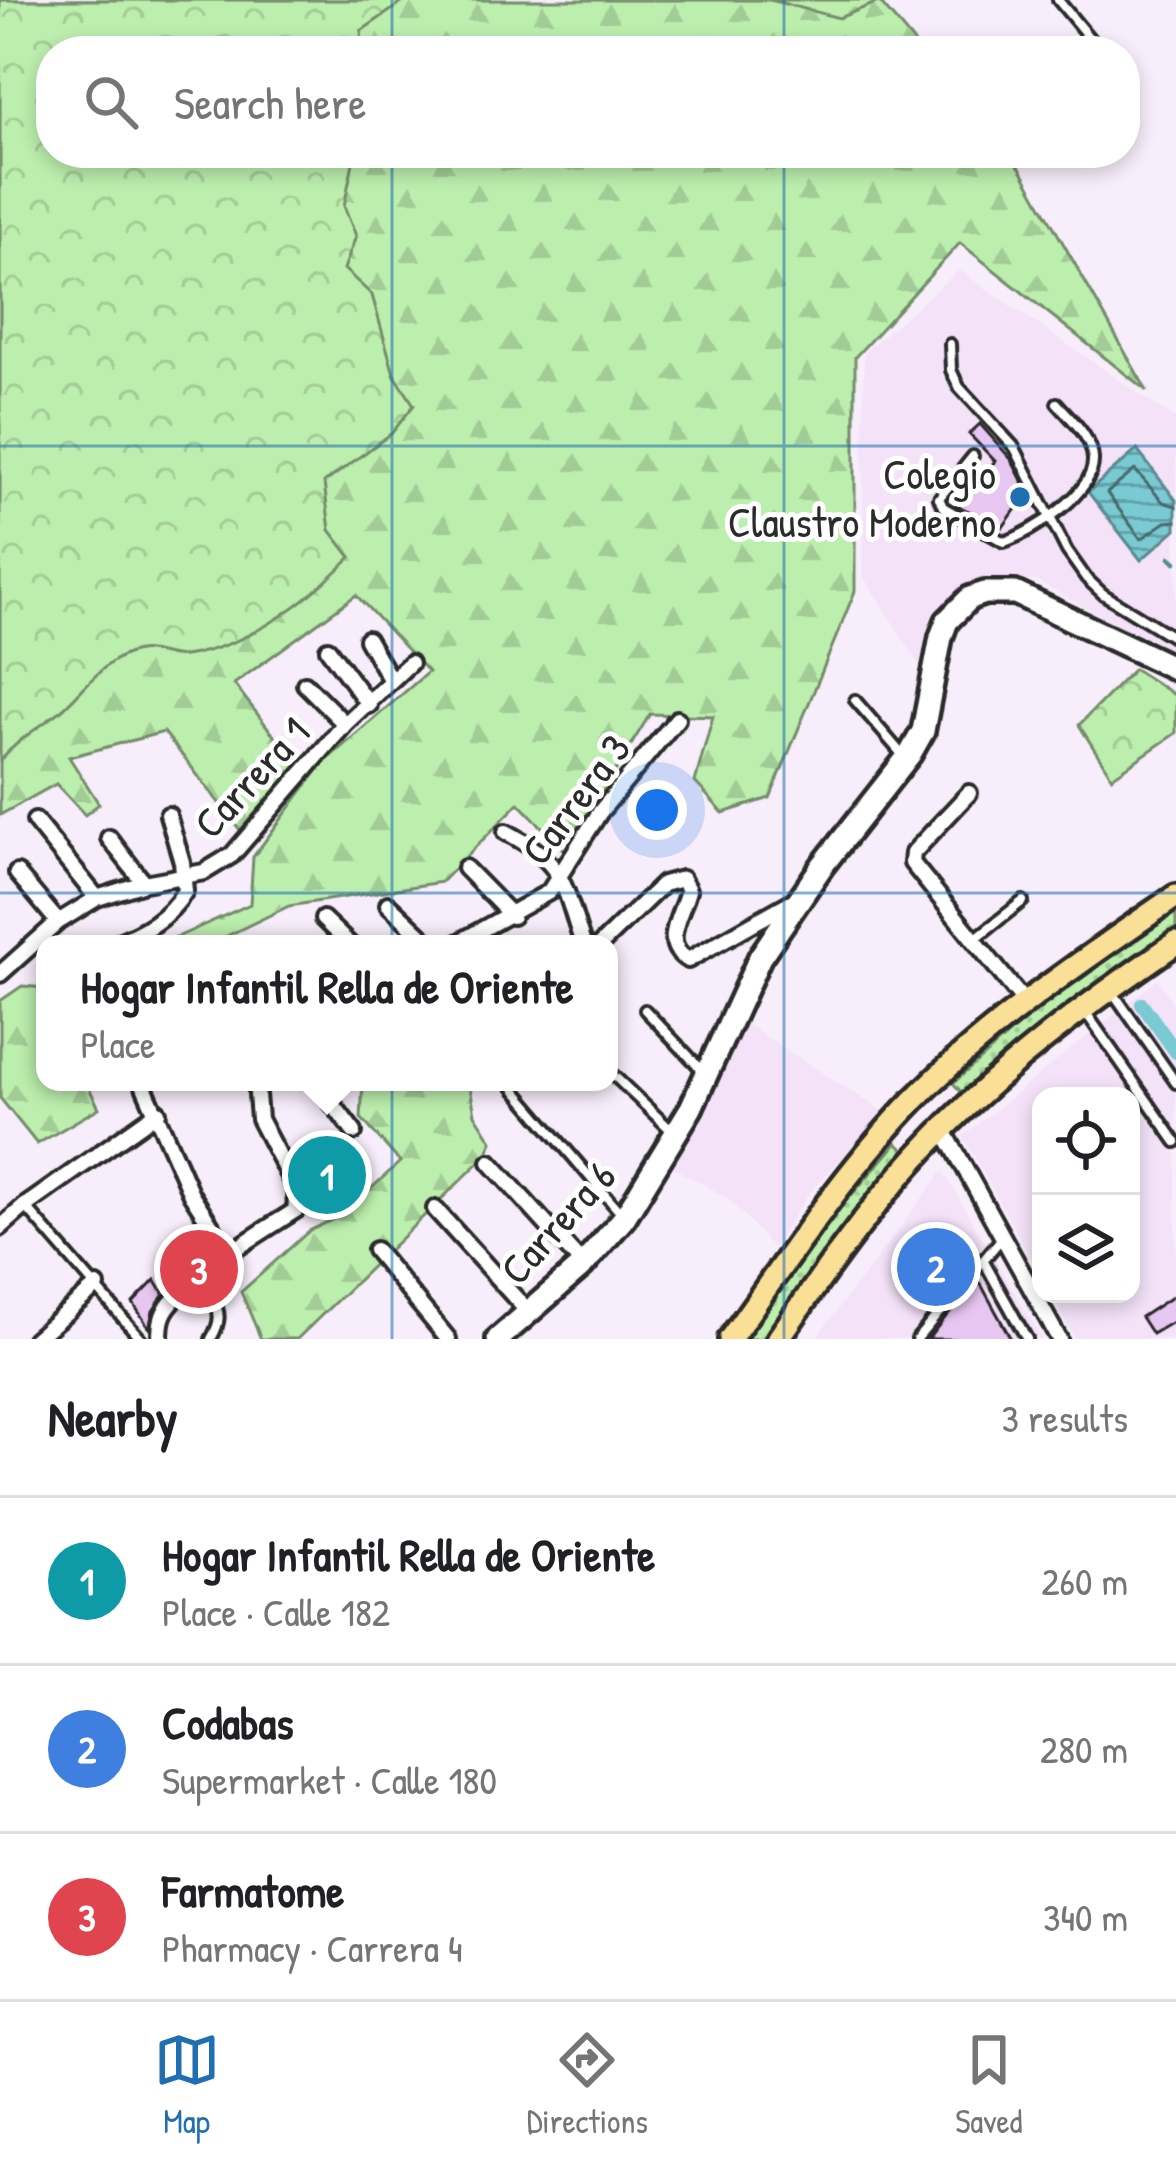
<!DOCTYPE html>
<meta charset="utf-8">
<style>
body{margin:0;font-family:"Patrick Hand",sans-serif;background:#f6f6f6;color:#202124}
.controls{position:absolute;right:36px;bottom:36px;display:grid;overflow:hidden;border-radius:24px;box-shadow:0 6px 18px #0003}
.controls button{width:108px;height:108px;display:grid;place-items:center;padding:0;border:0;border-bottom:3px solid #e0e0e0;background:#fff;color:#202124;font:60px sans-serif}
.you{position:absolute;left:657px;top:810px;width:42px;height:42px;margin:-30px;border:9px solid #fff;border-radius:50%;background:#1a73e8;box-shadow:0 0 0 18px #1a73e833}
.badge{display:grid;place-items:center;width:78px;height:78px;border-radius:50%;background:#1f6fb2;color:#fff;font-size:39px;font-weight:700}
.pin{position:absolute;translate:-50% -50%;border:6px solid #fff;box-shadow:0 3px 12px #0006}
.popup{position:absolute;left:36px;top:935px;width:582px;height:156px;box-sizing:border-box;display:grid;place-content:center;border-radius:24px;background:#fff;filter:drop-shadow(0 3px 9px #0005);font-size:39px;white-space:nowrap;color:#757577}
.popup b{font-size:45px;color:#202124}
.popup::after{content:'';position:absolute;left:50%;top:100%;margin-left:-24px;border:24px solid transparent;border-top-color:#fff}
.list{margin:0;padding:0;list-style:none}
h2{display:flex;justify-content:space-between;align-items:center;height:156px;margin:0;padding:0 48px;font-size:51px}
h2 small{font-size:39px;font-weight:400;color:#757577}
.list li{display:grid;grid-template-columns:78px 1fr auto;gap:36px;align-items:center;box-sizing:border-box;height:168px;padding:0 48px;border-top:3px solid #e0e0e0}
.list b{display:block;font-size:45px;white-space:nowrap}
.list p{margin:0;font-size:39px;white-space:nowrap;color:#757577}
.list em{font-size:39px;font-style:normal;color:#757577}
.icon{flex:none;width:66px;height:66px;fill:none;stroke:currentColor;stroke-width:2;stroke-linecap:round;stroke-linejoin:round}
.map{position:relative;flex:none;width:1176px;height:1339px;overflow:hidden}
.search{position:absolute;background:#fff;box-shadow:0 6px 18px #0003;left:36px;right:36px;top:36px;height:132px;display:flex;align-items:center;gap:30px;box-sizing:border-box;padding:0 42px;border-radius:48px;color:#757577;font-size:45px}
.sheet{height:660px;background:#fff}
nav{display:flex;justify-content:space-around;align-items:center;box-sizing:border-box;height:168px;border-top:3px solid #e0e0e0;background:#fff;font-size:33px;color:#757577}
nav a{display:grid;justify-items:center;gap:6px}
nav .on{color:#1f6fb2}
.map>svg:first-child{display:block}
.built{fill:#f3e2f8}
.grass{fill:url(#grass-dots);stroke:#748c6c;stroke-width:3}
.forest{fill:url(#forest-firs);stroke:#748c6c;stroke-width:3}
.park{fill:url(#park-crowns);stroke:#748c6c;stroke-width:3}
.water{fill:url(#water-rules);stroke:#5a8a8f;stroke-width:3}
.lines{fill:none;stroke-linecap:round;stroke-linejoin:round}
.shore{stroke:#4a6b6e;stroke-width:3}
.stream{stroke:#5a8a8f;stroke-width:4.5}
.canal{stroke:#79cad2;stroke-width:14}
.building{fill:#e8c6f2;stroke:#2b2b2b;stroke-width:3}
.lane-casing{stroke:#2b2b2b;stroke-width:16}
.street-casing{stroke:#2b2b2b;stroke-width:22}
.secondary-casing{stroke:#2b2b2b;stroke-width:30}
.primary-casing{stroke:#2b2b2b;stroke-width:30}
.lane{stroke:#fff;stroke-width:8}
.street{stroke:#fff;stroke-width:14}
.secondary{stroke:#fff;stroke-width:21}
.primary{stroke:#fadf96;stroke-width:21}
.grid{fill:none;stroke:#1f6fb2;stroke-width:3;stroke-opacity:0.55}
.poi-dot{fill:#1f6fb2;stroke:#fff;stroke-width:4.5}
.labels{text-anchor:middle;dominant-baseline:central;stroke-width:10;stroke-linejoin:round;paint-order:stroke}
.poi-label{font-size:42px;fill:#2b2b2b;stroke:#fff;text-anchor:end}
.street-label{font-size:42px;fill:#2b2b2b;stroke:#fff}
</style>
<div class="map">
<svg width="1176" height="1339" viewBox="0 0 1176 1339">
<defs>
<pattern id="grass-dots" width="8" height="8" patternUnits="userSpaceOnUse" patternTransform="scale(3)"><rect width="8" height="8" fill="#bceead"/><path d="M2 2h.1M6 6h.1" fill="none" stroke="#a2cc95" stroke-width="1.8" stroke-linecap="round"/></pattern>
<pattern id="forest-firs" width="22" height="20" patternUnits="userSpaceOnUse" patternTransform="scale(3)"><rect width="22" height="20" fill="#bceead"/><path d="M5 1l3.5 6h-7zM16 11l3.5 6h-7z" fill="#a2cc95"/></pattern>
<pattern id="park-crowns" width="20" height="18" patternUnits="userSpaceOnUse" patternTransform="scale(3)"><rect width="20" height="18" fill="#bceead"/><path d="M2 6a3 3 0 1 1 6 0M12 15a3 3 0 1 1 6 0" fill="none" stroke="#a2cc95"/></pattern>
<pattern id="water-rules" width="6" height="5" patternUnits="userSpaceOnUse" patternTransform="scale(3)"><rect width="6" height="5" fill="#79cad2"/><path d="M0 2.5h6" fill="none" stroke="#63a4ab"/></pattern>
</defs>
<rect width="100%" height="100%" fill="#f8eefb"/>
<filter id="ink" filterUnits="userSpaceOnUse"><feTurbulence type="fractalNoise" baseFrequency=".00833" numOctaves="2"/><feDisplacementMap in="SourceGraphic" scale="24" xChannelSelector="R" yChannelSelector="G"/><feConvolveMatrix kernelMatrix="1 2 1 2 8 2 1 2 1" color-interpolation-filters="sRGB"/></filter>
<g filter="url(#ink)">
<path class="built" d="M959,270L1176,419V656L1036,581L997,578L959,592L935,616L923,670L863,576L864,352Z
M1158,979L1176,1009V1339H1075L1051,1294H1131V1096H1041V1277L963,1136Z
M744,1023L884,1112L809,1193L773,1248L728,1198L674,1168L729,1063Z
M943,1171L1042,1339H815Z"/>
<path class="grass" d="M1176,909V932L1054,1019L963,1094L953,1083L1071,980Z
M897,1143L906,1152L834,1239L764,1339H742L804,1249Z"/>
<path class="forest" d="M0,0H878L921,51H51V153H1008L1021,169L1147,391L960,243L855,357V591L770,798L723,813L695,782L713,716L650,714L566,852L519,803L441,882L289,906L210,944H162L250,904L253,857L323,763L428,672L356,595L234,684L308,779L244,835L164,732L69,757L99,804L85,815L56,784L0,815Z
M22,986L45,988V1082H86L99,1108L37,1144L0,1098V1001Z
M363,1082H469L475,1114L492,1141L488,1154L297,1339H261L241,1292L309,1231L342,1215L400,1162L361,1118Z"/>
<path class="park" d="M0,0H406L361,31L363,51H51V153H355L344,206L356,236L344,269L372,295L394,374L414,405L392,433L324,483L330,530L351,557C307,602 249,646 184,656C170,659 153,648 138,651C103,657 83,693 58,713C36,729 18,740 0,760Z
M770,0H883L839,18Z
M1134,669L1176,696V733L1112,777L1079,725Z"/>
<path class="water" d="M1137,450L1176,500V529L1141,560L1088,492Z"/>
<g class="lines">
<path class="shore" d="M1176,506L1163,502L1135,470L1107,493L1141,539L1166,522L1176,521"/>
<path class="stream" d="M1170,557L1176,562"/>
<path class="canal" d="M1142,1004L1176,1052"/>
</g>
<path class="building" d="M980,424L1011,459L1028,492L1003,527L956,505L995,461L969,434Z
M347,1148L359,1185L318,1199L322,1213L312,1217L305,1184L295,1165Z
M978,1279L1011,1339H928L939,1325Z
M155,1280L164,1294L153,1311L149,1328L133,1303Z
M1176,1294V1320L1152,1334L1141,1317Z"/>
<g class="lines">
<defs>
<path id="lane" d="M1058,0L1100,51
M950,344L951,370L959,387L1015,448L1067,551L1086,578L1103,594L1176,639
M973,456L939,498L943,507L1004,542C1032,533 1095,493 1093,459C1092,437 1070,418 1057,403
M855,700L906,759
M976,938L1023,901
M1112,991L1176,1083
M645,1010L702,1070
M1084,1010L1176,1142
M609,1071L673,1132
M512,1086L624,1217
M26,1207L141,1339
M983,1260L1027,1339
M211,1339C221,1322 221,1313 212,1296
M917,1339L1001,1239"/>
<path id="street" d="M367,639L390,679
M328,649L369,705
M305,684L345,724
M969,793L913,853L912,863L1025,1003
M35,821L97,898
M506,832C566,863 563,885 583,944
M109,838L144,883
M465,868L512,916
M17,873L58,922
M388,904L430,944
M323,919L349,944
M114,944C143,932 168,919 185,891L182,862L168,815
M456,944L549,892L600,812L677,719
M601,944L663,884L682,879L688,890C682,915 659,943 688,960L798,898
M0,974L58,922L97,898L144,883L204,872L232,855L345,724L410,663
M142,1082L191,1194L229,1253
M316,1082L354,1132
M943,1129L1059,1339
M490,1162L583,1265
M435,1209L529,1313
M0,1228L25,1206L158,1112
M375,1250L448,1339
M35,1339L97,1286
M160,1339C160,1325 161,1314 171,1303C199,1269 259,1234 296,1210L295,1188L259,1119L256,1082"/>
<path id="secondary" d="M498,1339L583,1265L624,1218L691,1108L760,957L822,866L910,754L923,731L941,637L947,621L970,598L985,593H1015L1176,669"/>
<path id="primary" d="M730,1339C789,1257 844,1172 915,1099C993,1020 1085,959 1176,896
M778,1339C824,1273 870,1207 925,1148C998,1069 1088,1003 1176,943"/>
</defs>
<use href="#lane" class="lane-casing"/>
<use href="#street" class="street-casing"/>
<use href="#secondary" class="secondary-casing"/>
<use href="#primary" class="primary-casing"/>
<use href="#lane" class="lane"/>
<use href="#street" class="street"/>
<use href="#secondary" class="secondary"/>
<use href="#primary" class="primary"/>
</g>
</g>
<path class="grid" d="M392,0V51M784,0V51M392,153V1339M784,153V1339M0,446H1176M0,893H1176"/>
<circle class="poi-dot" cx="1020" cy="497" r="12"/>
<g class="labels">
<g class="poi-label">
<text x="996" y="473">Colegio<tspan x="996" dy="48">Claustro Moderno</tspan></text>
</g>
<g class="street-label">
<text transform="translate(251 777) rotate(-47)">Carrera 1</text>
<text transform="translate(575 799) rotate(-53)">Carrera 3</text>
<text transform="translate(557 1222) rotate(-48)">Carrera 6</text>
</g>
</g>
</svg>
<div class="controls">
<button><svg class="icon" aria-label="locate" viewBox="0 0 24 24"><circle cx="12" cy="12" r="6"/><path d="M12 2v4M12 18v4M2 12h4M18 12h4"/></svg></button>
<button><svg class="icon" aria-label="layers" viewBox="0 0 24 24"><path d="M12 4l9 5-9 5-9-5zM3 14l9 5 9-5"/></svg></button>
</div>
<div class="you"></div>
<div class="pin badge" style="left:327px;top:1175px;background:#0f9aa8">1</div>
<div class="popup"><b>Hogar Infantil Rella de Oriente</b>Place</div>
<div class="pin badge" style="left:936px;top:1267px;background:#3f7fe0">2</div>
<div class="pin badge" style="left:199px;top:1269px;background:#e0444e">3</div>
<div class="search"><svg class="icon" aria-label="search" viewBox="0 0 24 24"><circle cx="10" cy="10" r="6"/><path d="M15 15l6 6"/></svg>Search here</div>
</div>
<section class="sheet">
<h2>Nearby<small>3 results</small></h2>
<ul class="list">
<li><span class="badge" style="background:#0f9aa8">1</span><div><b>Hogar Infantil Rella de Oriente</b><p>Place · Calle 182</p></div><em>260 m</em></li>
<li><span class="badge" style="background:#3f7fe0">2</span><div><b>Codabas</b><p>Supermarket · Calle 180</p></div><em>280 m</em></li>
<li><span class="badge" style="background:#e0444e">3</span><div><b>Farmatome</b><p>Pharmacy · Carrera 4</p></div><em>340 m</em></li>
</ul>
</section>
<nav>
<a class="on"><svg class="icon" aria-label="map" viewBox="0 0 24 24"><path d="M3 6l6-2 6 2 6-2v14l-6 2-6-2-6 2zM9 4v14M15 6v14"/></svg>Map</a>
<a><svg class="icon" aria-label="directions" viewBox="0 0 24 24"><path d="M12 3l9 9-9 9-9-9zM9 14v-3h6M13 9l2 2-2 2"/></svg>Directions</a>
<a><svg class="icon" aria-label="saved" viewBox="0 0 24 24"><path d="M7 4h10v16l-5-4-5 4z"/></svg>Saved</a>
</nav>
